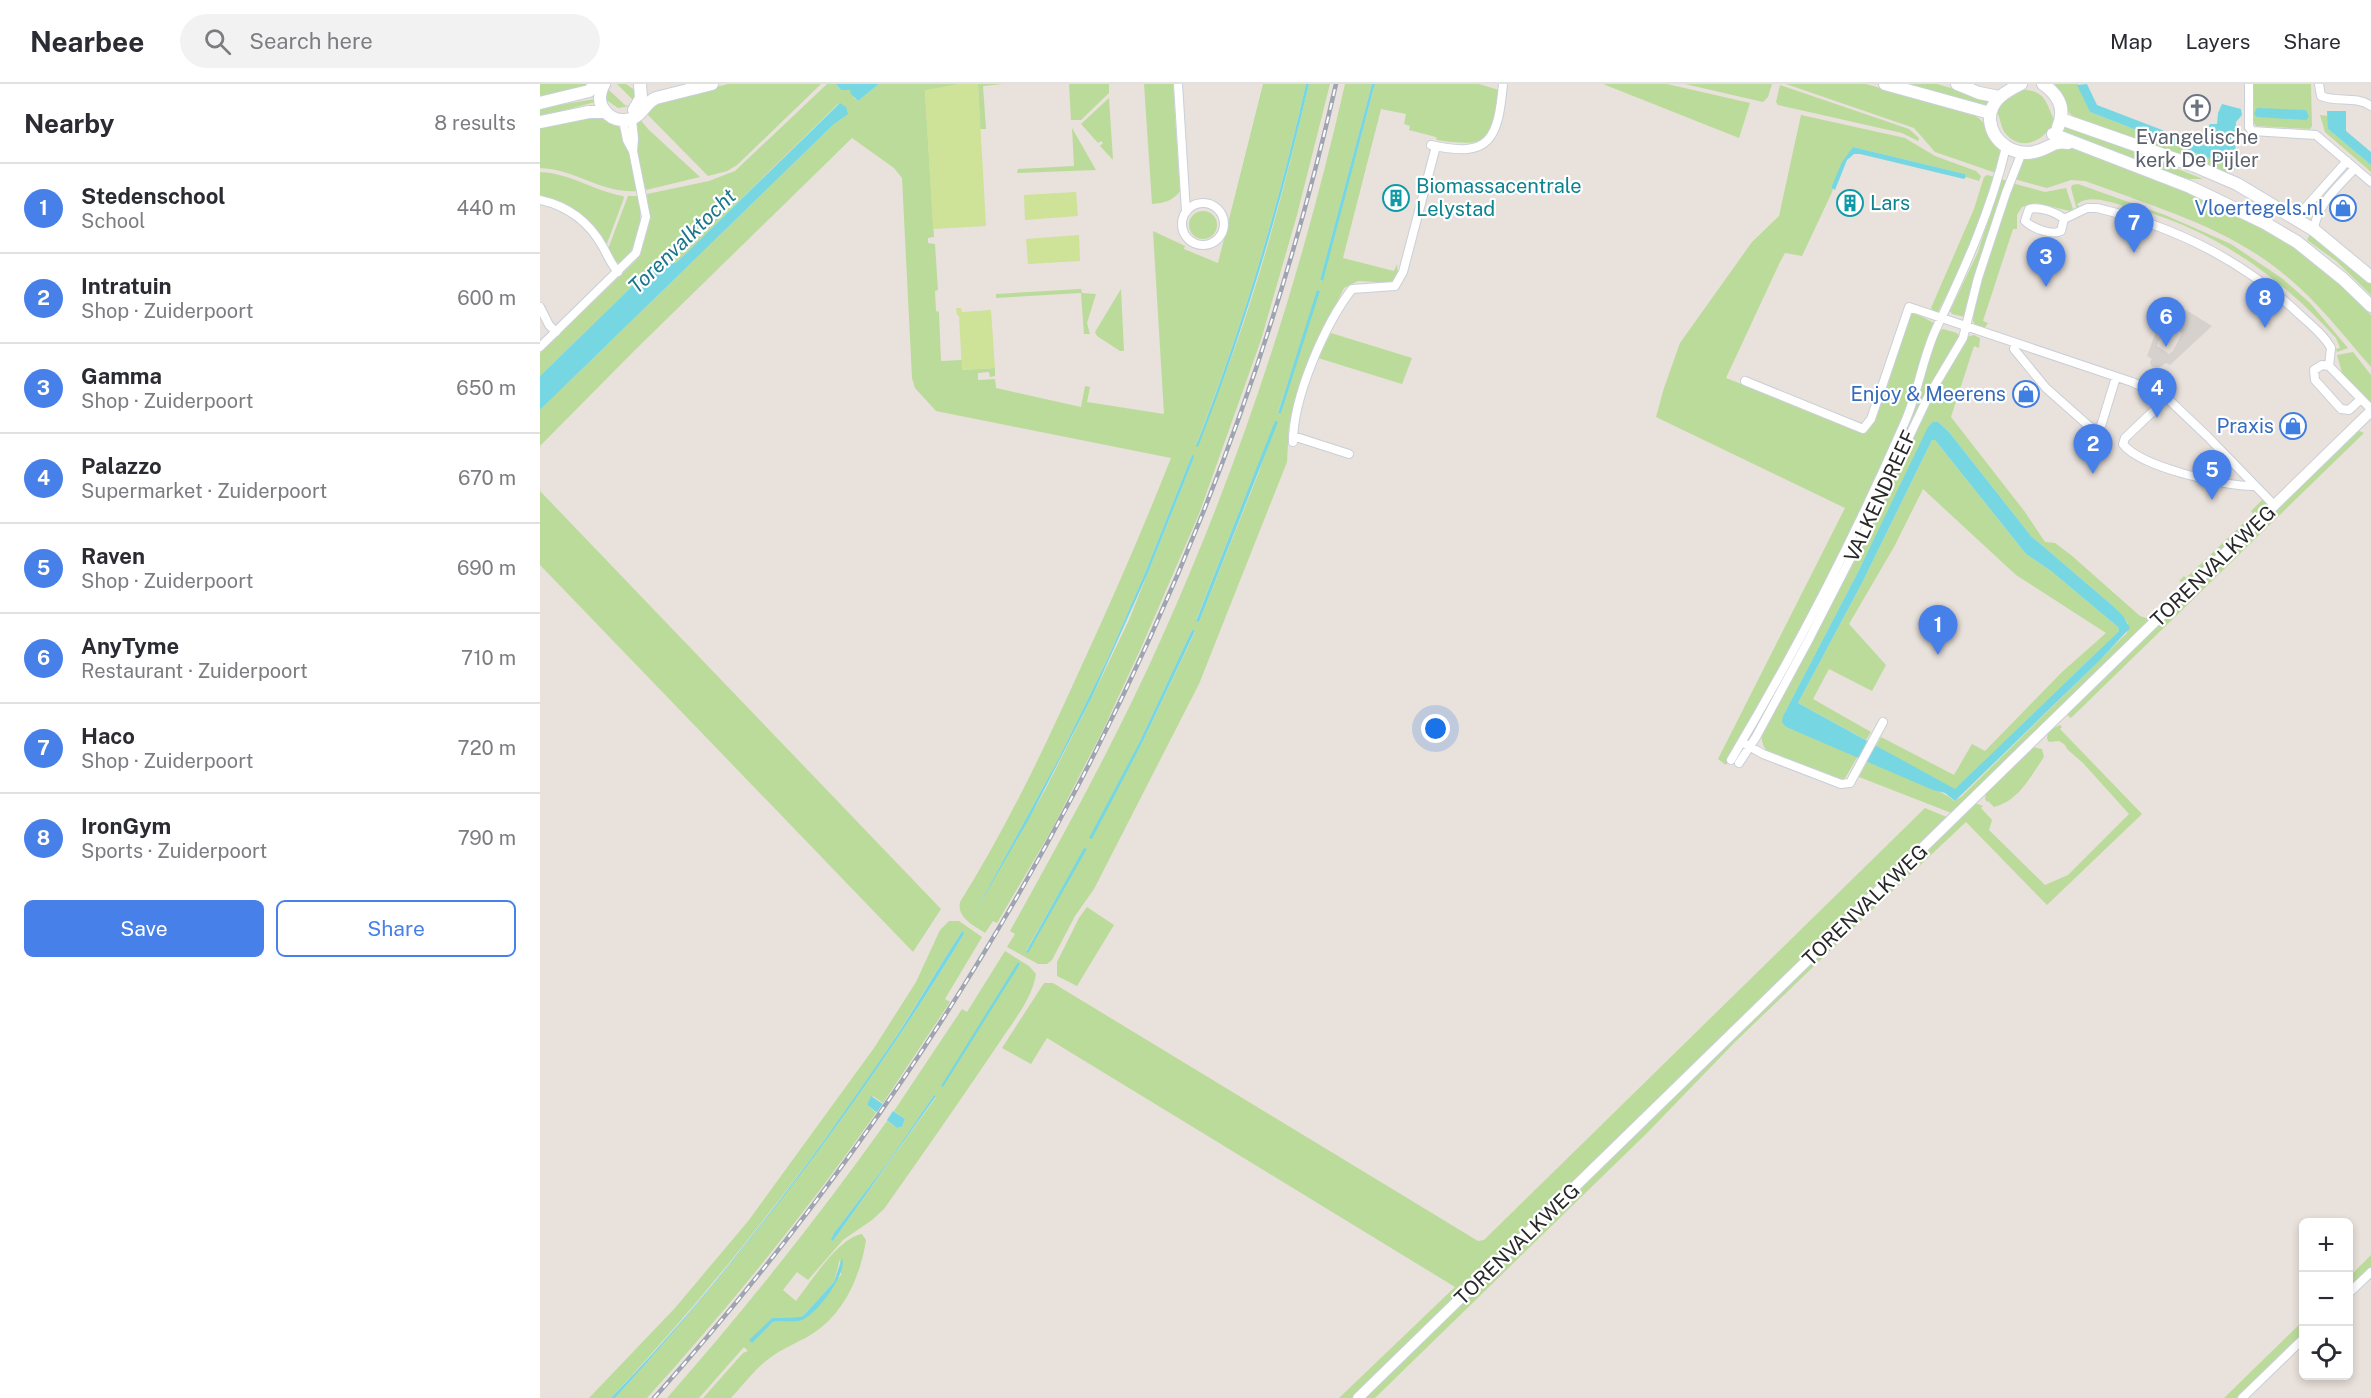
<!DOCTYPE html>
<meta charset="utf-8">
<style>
body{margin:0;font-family:"Public Sans",sans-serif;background:#f2f2f3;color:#2b2b33}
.controls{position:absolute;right:18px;bottom:18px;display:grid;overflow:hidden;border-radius:9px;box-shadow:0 3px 9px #0003}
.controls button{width:54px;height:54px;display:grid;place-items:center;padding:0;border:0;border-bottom:2px solid #e1e1e2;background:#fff;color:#2b2b33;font:30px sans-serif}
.you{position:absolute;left:896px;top:645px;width:21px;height:21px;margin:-15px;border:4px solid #fff;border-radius:50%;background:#1a73e8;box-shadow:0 0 0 9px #1a73e833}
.badge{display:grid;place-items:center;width:39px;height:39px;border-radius:50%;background:#4880e9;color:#fff;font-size:20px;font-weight:700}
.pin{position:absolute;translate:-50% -50px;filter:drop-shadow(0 2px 3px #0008)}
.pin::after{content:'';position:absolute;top:32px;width:21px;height:18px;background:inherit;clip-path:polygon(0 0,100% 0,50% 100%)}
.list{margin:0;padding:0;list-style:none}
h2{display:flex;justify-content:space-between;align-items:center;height:78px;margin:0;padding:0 24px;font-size:26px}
h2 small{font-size:20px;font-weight:400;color:#7c7c81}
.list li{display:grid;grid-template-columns:39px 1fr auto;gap:18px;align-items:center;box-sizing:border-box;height:90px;padding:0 24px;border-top:2px solid #e1e1e2}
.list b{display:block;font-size:22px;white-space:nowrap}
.list p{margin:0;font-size:20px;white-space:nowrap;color:#7c7c81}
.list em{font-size:20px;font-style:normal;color:#7c7c81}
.actions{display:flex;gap:12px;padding:18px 24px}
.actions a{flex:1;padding:14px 0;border:2px solid #4880e9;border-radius:9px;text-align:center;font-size:21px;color:#4880e9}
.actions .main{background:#4880e9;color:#fff}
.icon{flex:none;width:33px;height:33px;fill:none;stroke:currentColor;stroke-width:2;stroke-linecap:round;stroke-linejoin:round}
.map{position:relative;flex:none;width:1831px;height:1314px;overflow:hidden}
header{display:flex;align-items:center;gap:36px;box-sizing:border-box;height:84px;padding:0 30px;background:#fff;border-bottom:2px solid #e1e1e2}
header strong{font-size:28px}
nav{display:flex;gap:33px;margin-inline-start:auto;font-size:21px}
.search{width:420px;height:54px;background:#f2f2f3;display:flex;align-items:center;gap:15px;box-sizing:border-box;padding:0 21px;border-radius:33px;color:#7c7c81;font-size:22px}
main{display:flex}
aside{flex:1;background:#fff}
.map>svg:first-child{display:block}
.green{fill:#bbdb9b;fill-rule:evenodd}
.pitch{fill:#cee298}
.plaza{fill:#d6d1cd;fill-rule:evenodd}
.water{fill:#76d7e3;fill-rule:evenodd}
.pier{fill:#e9e1db}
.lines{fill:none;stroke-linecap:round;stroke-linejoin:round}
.minor-casing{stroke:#c9cfd9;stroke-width:10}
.tertiary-casing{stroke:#c9cfd9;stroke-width:12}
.secondary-casing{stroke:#c9cfd9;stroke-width:14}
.minor{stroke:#fff;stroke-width:8}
.tertiary{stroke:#fff;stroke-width:10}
.secondary{stroke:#fff;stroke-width:12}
.rail-casing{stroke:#9ea4b1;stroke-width:4.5}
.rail{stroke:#fff;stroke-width:2;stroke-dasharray:7;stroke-linecap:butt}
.labels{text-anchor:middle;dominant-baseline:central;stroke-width:4.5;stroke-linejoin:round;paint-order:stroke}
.worship-label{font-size:20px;fill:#5b616d;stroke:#fff}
.culture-label{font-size:20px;fill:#0d838f;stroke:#fff;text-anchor:start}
.shop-label{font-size:20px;fill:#366cbe;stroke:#fff;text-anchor:end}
.street-label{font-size:20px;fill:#282828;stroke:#fff}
.water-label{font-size:21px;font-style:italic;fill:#19768b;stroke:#fff}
</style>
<header>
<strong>Nearbee</strong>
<div class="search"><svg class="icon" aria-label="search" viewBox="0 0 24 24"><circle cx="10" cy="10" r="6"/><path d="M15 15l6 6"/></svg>Search here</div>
<nav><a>Map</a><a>Layers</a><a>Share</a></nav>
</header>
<main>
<aside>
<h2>Nearby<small>8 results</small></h2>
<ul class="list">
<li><span class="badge">1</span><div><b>Stedenschool</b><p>School</p></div><em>440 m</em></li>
<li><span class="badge">2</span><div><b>Intratuin</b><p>Shop · Zuiderpoort</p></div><em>600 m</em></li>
<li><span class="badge">3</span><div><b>Gamma</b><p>Shop · Zuiderpoort</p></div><em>650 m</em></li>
<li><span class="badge">4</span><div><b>Palazzo</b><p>Supermarket · Zuiderpoort</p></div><em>670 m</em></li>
<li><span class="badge">5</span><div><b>Raven</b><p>Shop · Zuiderpoort</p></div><em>690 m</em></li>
<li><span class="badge">6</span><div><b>AnyTyme</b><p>Restaurant · Zuiderpoort</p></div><em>710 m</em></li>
<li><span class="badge">7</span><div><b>Haco</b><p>Shop · Zuiderpoort</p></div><em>720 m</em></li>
<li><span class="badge">8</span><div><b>IronGym</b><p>Sports · Zuiderpoort</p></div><em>790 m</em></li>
</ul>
<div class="actions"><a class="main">Save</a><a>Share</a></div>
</aside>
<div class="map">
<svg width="1831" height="1314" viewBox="0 0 1831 1314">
<rect width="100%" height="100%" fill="#e9e1db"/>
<path class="green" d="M0,0H51L47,4L0,13Z
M71,0L69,6L86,22L91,21L93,16L77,0H86L96,7L91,22L78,24L65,15Z
M188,0H281L197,81L187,87L168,92L107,30L115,18Z
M287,0H296L301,6H311L314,14L318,17L339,0H419L385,7L394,153L388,154V159L395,160L398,206L395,207L396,227L399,228L401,277L422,276V286L455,284V292L450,293L449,288L438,289V296L455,295L456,304L541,323L545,302L550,303L547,318L624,330L613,147L645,162L644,165L678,179L723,0H766C738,123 702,244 656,361C708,246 740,123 769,0H790L757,131L721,256L659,430L601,564L563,646L510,749L457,839L453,837L445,849C433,841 417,834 420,818C467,743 505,663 541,583C573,514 603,445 631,374L396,327L375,304L372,294L362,94L354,84L312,54L95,266L0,362V326L294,40L307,30L303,22L298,20L139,176L135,179L115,180L0,292V269L96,176L102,165L109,140L107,110L169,97L195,87ZM652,371L653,376L589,536L552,613L505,706L433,832L519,674L568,574L605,489Z
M438,0H463L443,2L446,45H440Z
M529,0H569V9L541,36H531Z
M604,0H633L640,107C633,117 624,119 612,120Z
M805,0H832L780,196L782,197L835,0H939L959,6C954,57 949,64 897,56L896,53L869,46L870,42L864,40L866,30L841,25L803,174L854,187L857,180L858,191L852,199L818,197L804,204L772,270L749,341L747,378L659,600L554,805L535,832L512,876L507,880H498L467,863L475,850L470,847C524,750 577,654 622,553C702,375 762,190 805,0ZM778,206L779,207L740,329L738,328ZM735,338L719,388L659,538L656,536ZM652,546L655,548L602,659L550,754L600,657ZM544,765L546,766L488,868L486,867Z
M1063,0H1127L1210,19L1199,54Z
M1145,0H1232L1228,13L1223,18Z
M1246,0H1326L1432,30C1444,36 1459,54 1460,69C1461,75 1457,83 1456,89L1395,68L1374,44Z
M1361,0H1397L1452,16L1448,25Z
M1515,0H1538L1550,28L1689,82L1687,93L1535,34L1526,26Z
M1714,0H1771L1772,42L1770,45L1716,42L1712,36Z
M1240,1L1369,45L1379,54L1378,57L1362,49L1238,21L1236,18Z
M1483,6C1507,6 1506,21 1515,37C1505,55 1483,70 1465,49C1460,42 1461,34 1456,27C1462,17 1471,9 1483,6Z
M569,14L573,76L560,62L563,59L561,57L558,59L541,40Z
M55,15V18L0,33V24Z
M56,30C63,34 73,36 78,42C88,54 95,91 98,107C62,110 35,85 0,84V43Z
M1261,31L1365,54L1395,72L1436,87L1441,92L1439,97L1426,93L1425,90L1313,63L1291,104L1293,106L1262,172L1245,169L1240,178L1186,294L1326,349C1340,338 1362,252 1369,231L1375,229L1394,239L1368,323L1345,379L1235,596L1186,681L1178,675L1305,424L1116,333L1124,304L1140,259L1212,158L1239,132Z
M1780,31L1788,32V45L1831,81V88L1785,48Z
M99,34L108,45L160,93L106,106C100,89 91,51 99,34Z
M1524,40L1663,95H1649L1634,91L1520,49Z
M532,44L556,86L477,89L478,85L534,82Z
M1523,61L1547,68L1698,129L1776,177L1831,231V283C1802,250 1775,214 1740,187C1684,142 1612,122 1545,97L1531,96L1507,104L1474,95L1481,77L1485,74Z
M0,88C30,89 54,107 83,112L84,114L66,162L13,115L0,112Z
M1447,91L1455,93L1436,152L1397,230L1391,224L1434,125L1444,93Z
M1461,95L1467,97L1425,233L1412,230L1410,227L1438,168Z
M1472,99L1505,108L1526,104L1534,128L1496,119L1482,123L1477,131V145H1473L1443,237L1448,239L1444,245L1436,242L1433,237L1436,208Z
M1538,100L1625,131L1691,160L1743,195L1770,219L1808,264L1797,268L1796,265L1800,264L1796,254C1740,191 1664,139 1581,121C1566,117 1550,111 1537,120L1540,124L1537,126L1531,104L1532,101Z
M88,112H99C102,138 101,159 82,179L74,178L68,165Z
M649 141a14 14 0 1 1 28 0a14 14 0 1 1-28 0Z
M1770,150L1831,198V211L1796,177L1767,156Z
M541,205L542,209L556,210L547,239L550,250H544L541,209L456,214V210Z
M581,205L584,267H580L557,252L555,248Z
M1403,245L1417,249L1421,254L1367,344L1392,263L1400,246Z
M791,249L872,274L862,300L778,274Z
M1434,251L1440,254L1439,264L1434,262L1411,333L1485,428L1505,458L1515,459L1531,471L1600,532L1606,534L1613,528L1615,530L1614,533L1414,730L1319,693L1328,676C1343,683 1407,708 1414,717L1421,713L1587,549L1588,539L1573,522L1491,452L1409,348L1398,338H1394L1319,486L1243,632L1246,643L1318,672L1304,696H1300L1229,669C1222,662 1221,656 1222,647L1388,316L1426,253Z
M1813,268L1831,291V319L1802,289L1797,271Z
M1817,346L1824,349L1531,634L1528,632V626Z
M1392,356H1395L1486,470L1511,487L1578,543L1579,547L1415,706L1336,662L1341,653L1414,691L1432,660L1445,667L1522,588L1566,549L1476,491L1383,405L1354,463L1309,540L1346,581L1332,607L1289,585L1273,615L1331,648L1326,656L1258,619L1322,499Z
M0,407L401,825L373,868L0,481Z
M1723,415L1726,418V424L1647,500L1639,497L1644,492L1646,494L1713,430L1711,427Z
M1520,641L1522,643L1520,645L1602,730L1507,821L1426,738L1330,828L1327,825L1435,719L1443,722L1441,724L1452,736L1449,746L1505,801L1528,791L1589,730L1543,679L1528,666L1524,660L1519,657L1509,658L1507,655L1508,647Z
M1493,663L1502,665L1504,673C1490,693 1479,717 1454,723L1448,717L1447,718L1445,715L1446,707Z
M1385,724L1409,734L815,1314H799L915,1203L507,954L491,980L462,964L504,899H513L938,1157L944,1156Z
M547,823L574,841L537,902L517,892V878L539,834Z
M1320,832L1323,835L1195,958L1107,1049L835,1314H821Z
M409,837H419L442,853L405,915L410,918L343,1019L333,1012L327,1021L336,1029C265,1130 189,1223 107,1314H75C206,1170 323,1016 424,850L423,846C396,886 372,929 345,969C263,1091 171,1207 71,1314H49L135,1224L209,1136L334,964L376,898L400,846Z
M465,867L489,882L496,890C492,916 471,940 457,962C420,1017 382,1071 344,1125L332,1136L303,1156L268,1196L257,1188L243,1206L256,1217C270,1199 299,1153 322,1150L326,1156C321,1190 305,1228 275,1248C262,1257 247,1262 234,1271C217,1282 205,1299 191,1314H163L203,1269L208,1267L204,1263L159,1314H127C205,1225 278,1134 347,1037L357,1044L362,1043L365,1035L354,1027L422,925L427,928ZM394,1011L396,1013L293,1157L292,1154L294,1149L349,1077ZM300,1175L301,1191L263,1235L233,1238L212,1258L210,1256L232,1234L260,1233L264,1231L294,1198Z
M1831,1171V1183L1809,1205V1193Z
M1763,1237V1249L1697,1314H1684Z"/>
<path class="pitch" d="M419,0H438L446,142L393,145L385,6Z
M536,108L538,132L485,136L484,111Z
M539,151L540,177L488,180L486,155Z
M416,224H421L422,228L451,226L455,284L422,286L419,232L417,231Z"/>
<path class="plaza" d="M1628,215L1672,242L1630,281L1626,279L1617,285L1611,282L1610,278L1612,275L1607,272ZM1630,242L1642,249L1633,267L1629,270L1617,262L1618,258Z"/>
<path class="water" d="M296,0H339L318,17L310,9L311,6H301Z
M766,0H769C740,124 705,244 658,363L656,362C702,244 738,124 766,0Z
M832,0H835L833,7L783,197L780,196Z
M1547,0L1557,21L1656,59L1659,58L1670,40H1677L1678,29L1682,20L1701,25L1702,31L1696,38L1695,85L1693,87L1689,82L1550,28L1537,1Z
M300,19L306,23L308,30L294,40L0,326V292L115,180L135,179L139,176Z
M1717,24L1766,26L1769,33L1766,36L1717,33L1714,30Z
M1787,27H1806V47L1831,68V81L1788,45Z
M1313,63L1425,90L1426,93L1424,95L1320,70H1314L1307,76L1295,106L1291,104L1302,78Z
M777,206L780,207L741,329H738Z
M735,337L738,338L659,538L656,537Z
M1393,338H1398L1409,348L1491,452L1573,522L1583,532L1590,544L1560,576L1415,717L1405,709L1393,706L1246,643L1242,638L1243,632L1319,486L1388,343ZM1392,356H1395L1486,470L1511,487L1578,543L1579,547L1415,705L1258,619L1322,499Z
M652,371L654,372L653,376L607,491L552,613L489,735L433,832L519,674L568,574L605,489Z
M652,546L655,547L602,659L552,755L549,754L600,657Z
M544,764L547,765L488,869L486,868Z
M423,846L424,850C323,1016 206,1170 75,1314H71C173,1209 263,1090 345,969C373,929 396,886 423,846Z
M478,878L480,880L403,1003L401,1002Z
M394,1011L396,1012L293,1157L291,1156L294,1149L349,1077Z
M331,1012L365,1035L362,1043L357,1044L327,1021Z
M302,1174C308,1189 277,1230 262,1236C254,1239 242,1236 233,1238L212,1259L209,1256L232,1234L260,1233L264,1231L294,1198Z"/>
<path class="pier" d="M345,1017L355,1024L345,1039L334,1032Z"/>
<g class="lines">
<defs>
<path id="minor" d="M638,0L646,128
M1709,0V43L1712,47L1776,51L1831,98
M1779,0L1781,12C1797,19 1815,11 1831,22
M83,36L87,56L93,67
M891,61C951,75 958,54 963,0
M0,116C28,122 49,138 63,163C68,172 71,180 78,188
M642 140a21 21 0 1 1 42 0a21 21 0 1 1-42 0Z
M1754,132L1766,123L1807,77
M1524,135L1521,147C1512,152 1492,144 1485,137L1489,125C1499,122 1516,128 1524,135L1547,124H1557C1632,142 1703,176 1759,230C1770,240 1784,251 1791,264L1789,282
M1774,146C1776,121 1799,102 1815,84
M0,223L9,241L16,248
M1476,260L1474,265L1506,304L1550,343L1556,345L1561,342L1576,293
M0,263L96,169L106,133L93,67L94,55L92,35
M1205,297L1323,345L1331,335L1369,223L1592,298L1627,314L1667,352L1735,422
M1627,314L1585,354L1583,360C1600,383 1687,403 1715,402
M1821,315L1809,326L1801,325L1775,296L1774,286L1782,281L1789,282L1831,325
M753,352L809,370
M753,358C753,313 785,240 812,205L855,202L863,188L896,62
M1205,660L1223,670L1301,700L1310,699L1343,638
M1191,676C1256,567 1314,455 1364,340C1378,310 1382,275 1396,245C1424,186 1451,127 1466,63
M1199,679L1216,653L1268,557L1322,452L1388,313L1423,254L1438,194L1466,109L1482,68
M1808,1210L1831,1188
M1702,1314L1764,1254"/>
<path id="tertiary" d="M818,1314L1831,327"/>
<path id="secondary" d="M64,0C59,9 58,19 65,27C73,38 89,39 99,30C106,24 107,18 116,14L172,0
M1345,0L1450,29
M1417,0L1439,9L1459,13
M1481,0C1467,7 1449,16 1450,36C1452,59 1476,74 1498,67C1511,63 1513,57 1528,59
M1503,0C1519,11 1526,25 1518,43
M0,19L49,7L56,0
M94,26L101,14L100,0
M1521,35L1655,82L1697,100L1774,146L1831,193
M0,38L49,28H65
M1513,50L1650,103L1725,139L1757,158L1803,195L1831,222"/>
</defs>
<use href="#minor" class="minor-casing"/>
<use href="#tertiary" class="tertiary-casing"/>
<use href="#secondary" class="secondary-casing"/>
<use href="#minor" class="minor"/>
<use href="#tertiary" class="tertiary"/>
<use href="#secondary" class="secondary"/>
<defs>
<path id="rail" d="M114,1314C448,941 685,489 796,0"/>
</defs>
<use href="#rail" class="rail-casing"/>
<use href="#rail" class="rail"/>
</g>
<defs>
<symbol id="church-ring" viewBox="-11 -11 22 22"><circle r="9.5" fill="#fff" stroke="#6b7280" stroke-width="1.5"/><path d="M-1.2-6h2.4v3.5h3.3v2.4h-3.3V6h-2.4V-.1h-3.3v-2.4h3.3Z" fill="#6b7280"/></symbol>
<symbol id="building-ring" viewBox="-11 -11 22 22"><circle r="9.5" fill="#fff" stroke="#0f9aa8" stroke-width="1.5"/><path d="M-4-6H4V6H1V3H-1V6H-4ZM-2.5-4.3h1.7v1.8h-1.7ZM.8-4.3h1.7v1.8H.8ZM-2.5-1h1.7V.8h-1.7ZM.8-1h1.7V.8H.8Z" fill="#0f9aa8"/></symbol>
<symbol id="shop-ring" viewBox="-11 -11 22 22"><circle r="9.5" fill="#fff" stroke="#3f7fe0" stroke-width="1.5"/><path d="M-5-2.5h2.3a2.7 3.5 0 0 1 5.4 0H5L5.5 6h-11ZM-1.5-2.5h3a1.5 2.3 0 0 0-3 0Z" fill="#3f7fe0"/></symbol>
</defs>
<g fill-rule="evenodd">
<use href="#church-ring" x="1642" y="9" width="30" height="30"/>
<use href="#building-ring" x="841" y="99" width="30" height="30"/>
<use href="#building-ring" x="1295" y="104" width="30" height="30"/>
<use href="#shop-ring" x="1788" y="109" width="30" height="30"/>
<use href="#shop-ring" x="1471" y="295" width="30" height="30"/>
<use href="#shop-ring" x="1738" y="327" width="30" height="30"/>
</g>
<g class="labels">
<g class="worship-label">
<text x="1657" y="53">Evangelische<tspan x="1657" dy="23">kerk De Pijler</tspan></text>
</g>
<g class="culture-label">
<text x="876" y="102">Biomassacentrale<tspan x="876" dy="23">Lelystad</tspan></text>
<text x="1330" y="119">Lars</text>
</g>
<g class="shop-label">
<text x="1784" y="124">Vloertegels.nl</text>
<text x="1466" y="310">Enjoy &amp; Meerens</text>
<text x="1734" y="342">Praxis</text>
</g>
<g class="street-label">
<text transform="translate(1340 412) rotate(-65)">VALKENDREEF</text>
<text transform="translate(1673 482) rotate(-44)">TORENVALKWEG</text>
<text transform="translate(1325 821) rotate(-44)">TORENVALKWEG</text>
<text transform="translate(977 1160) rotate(-44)">TORENVALKWEG</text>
</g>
<g class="water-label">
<text transform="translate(142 157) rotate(-44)">Torenvalktocht</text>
</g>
</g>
</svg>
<div class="controls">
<button>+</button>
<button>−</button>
<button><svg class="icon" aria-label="locate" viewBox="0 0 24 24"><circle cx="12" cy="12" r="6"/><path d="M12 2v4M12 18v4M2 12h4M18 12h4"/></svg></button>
</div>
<div class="you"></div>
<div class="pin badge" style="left:1398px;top:571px">1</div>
<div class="pin badge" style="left:1553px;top:390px">2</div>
<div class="pin badge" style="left:1506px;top:203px">3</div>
<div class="pin badge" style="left:1617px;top:334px">4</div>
<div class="pin badge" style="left:1672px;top:416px">5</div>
<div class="pin badge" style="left:1626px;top:263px">6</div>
<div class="pin badge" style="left:1594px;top:169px">7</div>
<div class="pin badge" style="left:1725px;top:244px">8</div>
</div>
</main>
